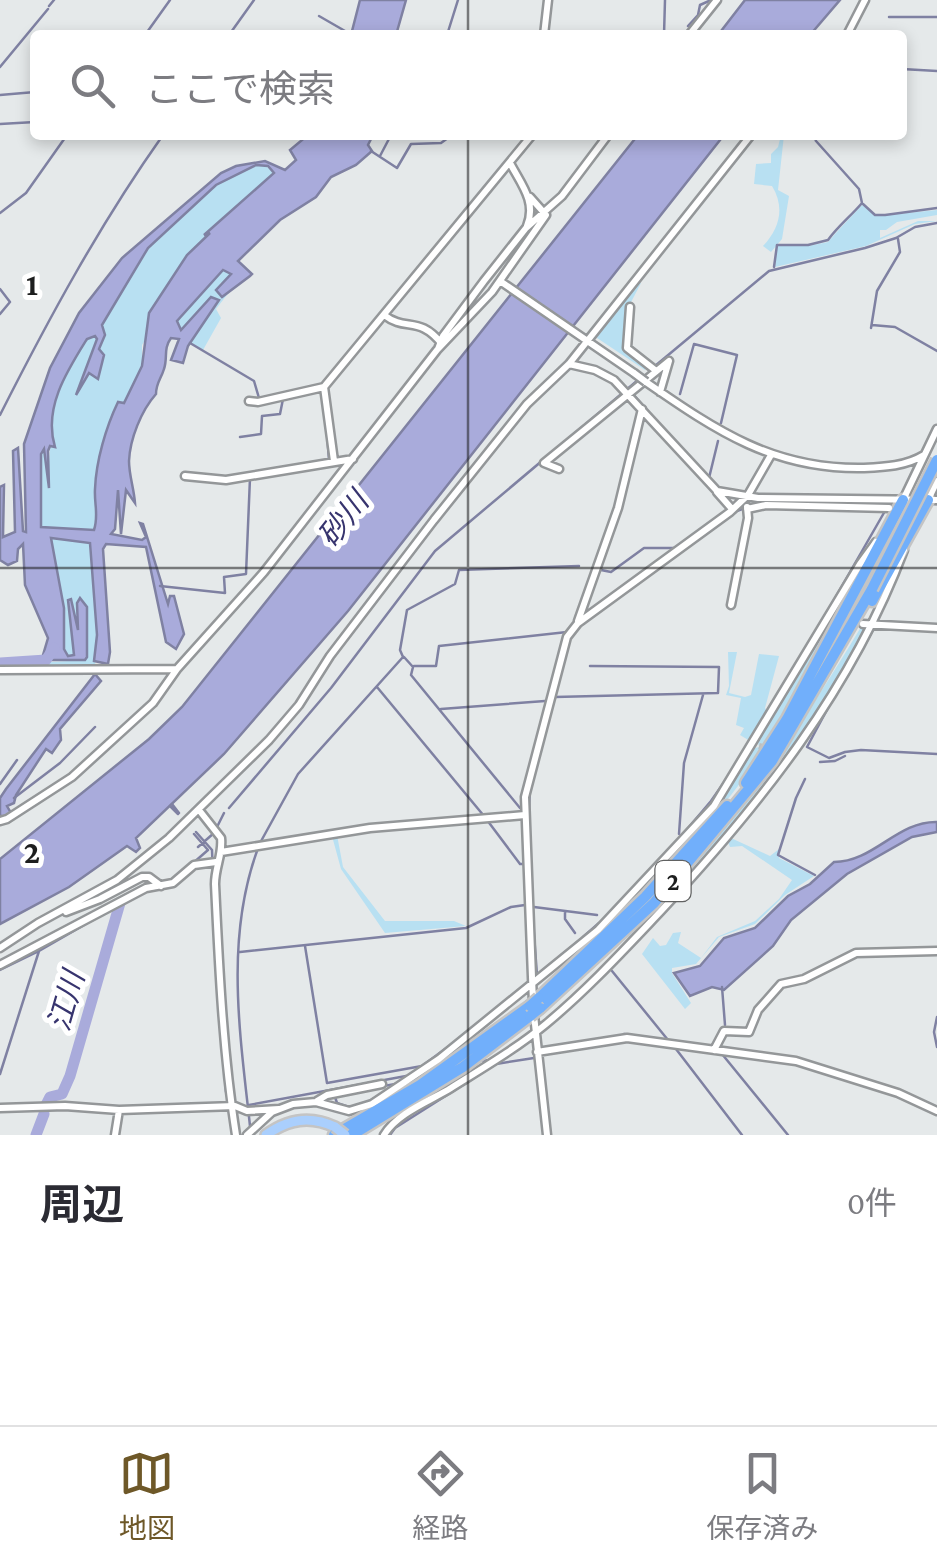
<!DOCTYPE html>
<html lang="ja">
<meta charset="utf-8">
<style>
body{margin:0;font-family:"Crimson Pro","Noto Sans JP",serif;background:#f7f7f7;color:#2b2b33}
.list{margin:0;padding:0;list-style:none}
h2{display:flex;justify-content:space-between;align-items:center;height:130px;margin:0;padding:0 40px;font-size:42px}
h2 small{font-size:32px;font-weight:400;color:#7c7c81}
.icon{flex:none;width:55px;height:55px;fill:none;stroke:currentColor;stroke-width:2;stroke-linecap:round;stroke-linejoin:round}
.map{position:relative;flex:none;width:937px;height:1135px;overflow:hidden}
.search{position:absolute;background:#fff;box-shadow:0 5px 15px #0003;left:30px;right:30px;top:30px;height:110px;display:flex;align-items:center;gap:25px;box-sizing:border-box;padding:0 35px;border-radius:10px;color:#7c7c81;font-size:38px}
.sheet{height:290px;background:#fff}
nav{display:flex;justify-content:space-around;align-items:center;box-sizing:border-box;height:140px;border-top:2px solid #e1e1e2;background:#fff;font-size:28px;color:#7c7c81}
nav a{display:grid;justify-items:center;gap:5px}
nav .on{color:#6e5828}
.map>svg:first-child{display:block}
.green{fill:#b8e0f2}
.water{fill:#a9abdb;stroke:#7f81a2;stroke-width:2.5;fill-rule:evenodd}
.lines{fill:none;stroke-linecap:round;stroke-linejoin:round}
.stream{stroke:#7f81a2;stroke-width:2.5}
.river{stroke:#a9abdb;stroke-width:11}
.minor-tunnel{stroke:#bdc0c1;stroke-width:6;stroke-dasharray:6 3;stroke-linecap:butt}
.minor-casing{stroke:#949799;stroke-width:11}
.major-casing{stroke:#c4c4c4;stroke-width:14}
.highway-casing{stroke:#c4c4c4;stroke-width:15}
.minor{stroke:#fff;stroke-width:6}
.major{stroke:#aacffd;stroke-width:9}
.highway{stroke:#71affb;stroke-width:10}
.minor-bridge-casing{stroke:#949799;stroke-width:11;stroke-linecap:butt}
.major-bridge-casing{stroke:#c4c4c4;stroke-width:14;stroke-linecap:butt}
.highway-bridge-casing{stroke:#c4c4c4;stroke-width:15;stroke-linecap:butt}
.minor-bridge{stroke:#fff;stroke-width:6}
.major-bridge{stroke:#aacffd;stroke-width:9}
.highway-bridge{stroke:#71affb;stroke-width:10}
.grid{fill:none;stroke:#1d1e1e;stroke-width:2.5;stroke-opacity:0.55}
.labels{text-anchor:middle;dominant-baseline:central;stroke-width:10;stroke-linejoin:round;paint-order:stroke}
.shield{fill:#fff;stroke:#616262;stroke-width:2.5}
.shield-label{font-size:25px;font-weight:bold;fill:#1d1e1e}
.water-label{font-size:30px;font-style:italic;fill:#37346e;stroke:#fff}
.grid-label{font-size:32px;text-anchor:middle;font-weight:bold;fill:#1d1e1e;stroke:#fff;stroke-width:10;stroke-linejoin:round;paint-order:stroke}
</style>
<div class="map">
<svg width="937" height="1135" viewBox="0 0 937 1135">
<rect width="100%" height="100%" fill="#e5e9ea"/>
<path class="green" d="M781,135H784L778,190L789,196L782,239L771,252L763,246C780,228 785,207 772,186L754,184L756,164L771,163V154L778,147Z
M256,165H264L274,172L208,232L209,237L142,345V366L124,403L112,415L106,436L97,475V512L94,530L41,527V454L44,449L48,473L54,403L68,369L87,338L95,336L97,338L77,394L89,373L96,378L104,355L99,349L105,335L102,325L148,248L216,185Z
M862,205L877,216L937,210V215L897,222L886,230H880V238L918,221H937L915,224L866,246L775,267L777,246H808L828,242C839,229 850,218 862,205Z
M223,270L231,274L226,282L220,283L222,297L230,291L216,309L221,318L203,350L190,342L211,297L180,331L177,321Z
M641,283L629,306L625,347L646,364L645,370L594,336L635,285Z
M50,538L89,542L97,635L95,666L0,668V665L86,660L87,607L77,620L78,631L68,600L74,655L68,656L64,650V608Z
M831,626C813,662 796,700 774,734C732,802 673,865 615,919L703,822L755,748L759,747L758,742L824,628Z
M861,627L867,630L792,750L785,754L787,757C740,821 686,880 632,938L626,936C722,839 791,744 861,627Z
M728,652H737L729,693L745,697L751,695L759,654L779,656L765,708L767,712L750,741L740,735L744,728L736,725L741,698L726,695L729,686Z
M337,835L343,867L385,921H454L466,926L385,933L341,869L332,836Z
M731,838L770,856L779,849V858L814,876L785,895L755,924L719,937L696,964L672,968V973L691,1003L685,1009L642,954L653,938L660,946L666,945L673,933L681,932L678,943L701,958L717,937L755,921L779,899L792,880L742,846L730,847L728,842Z"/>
<path class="water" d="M360,0H406L396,35H351Z
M745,0H840L810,35H718Z
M308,135H373L368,145L372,151L356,165L331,177L316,197L280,220L238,261L252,274L250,276L222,297L216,290L231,274L223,270L177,321L181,330L211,297L219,300L188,346L183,363L171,360L179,339L171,338C163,349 168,357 164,369C161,379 156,383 156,394C141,411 130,439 129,461C129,475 134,489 135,503L126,490L121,534L118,490L115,529L111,534L142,540L146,537L140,523L143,524L168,604L170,596H174L184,634L176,649L166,642L146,547L106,544L103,549L110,652L108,664L94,661L97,635L90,543L51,538L64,608V649L68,656L74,655L68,600L71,599L78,630L77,603L80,598L87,607V657L85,660H49L43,655L48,638L25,585L23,544L18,549L17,561L8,565L0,560V487L4,485L3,537L15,532L13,451L18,448L23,531L26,532L24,444L50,368L79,313L122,258L221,173L236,166L265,161L285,170L296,160L290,150ZM256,165L268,166L274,173L204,235L210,233L187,255L149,313L142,366L124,403L118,402C106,427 96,461 95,489C94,504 99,515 94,530L41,527V454L44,449L49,488L48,451L50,446L55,447C43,408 67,371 87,339L95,336L97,339L76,395L89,373L98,379L104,355L99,349L105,335L102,325L148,248L216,185Z
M638,135H724L348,611L224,754L136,838L140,848L136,852L127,846L69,887L0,924V859L149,739L182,707Z
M95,674L101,681L60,729L61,740L52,753L46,749L16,795L14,803L7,806L11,813L3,818L0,815V798L6,789Z
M937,822V832L912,837L847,874L791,920L773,946L724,990L712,987L690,996L674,973L700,966L724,938L755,928L788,896L810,884L834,862C874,862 897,821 937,822Z"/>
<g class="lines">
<path class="stream" d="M49,6L54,0
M319,16L352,35
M889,17H937
M688,26L698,15L700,5L711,0
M145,35L170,0
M229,35L254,0
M447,35L458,0
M547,35L548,26
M664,35L665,0
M0,67L48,9
M902,69L937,71
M0,95L35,92
M0,124L35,122
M371,151L397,168L411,144L441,143L452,135
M523,152L535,135
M380,156L391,135
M863,204L875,215H885L937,208
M0,213L26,193L67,135
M774,267L777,245H808L828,240C838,226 851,216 862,203L859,189L816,141L814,135
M0,289L10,302L0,314
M408,291L466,220
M872,325L895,327L937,351
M871,328L877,291L900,252L898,239
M190,343L254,381L259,398
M655,366L769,271L865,248L896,238L915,227L937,223
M632,393L660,425
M680,394L694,344L737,355L721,423
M0,415C49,318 100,224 163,135
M326,421L329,460
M240,437L261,434L262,416L280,414L283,399
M709,478L718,441
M856,504H889
M935,504H937
M737,511L758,503L788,502
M601,570L611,572L644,548H675
M160,586L225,593L224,577L246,574L250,478
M581,625L736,512
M811,640L885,511
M861,652L874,628
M404,657L413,667L411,675L520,808
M414,666H436L439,646L567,632
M377,687L484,816
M836,693L807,747L829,758L845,752
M555,697L718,693L719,667L590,666
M441,709L545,701
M845,752L861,750L937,754
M820,762L835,761L845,756
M805,779L796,798L778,855L815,875
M0,784L17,760
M14,798L60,763L95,727
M172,804L179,813
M170,806L178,814
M229,808L331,688L435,551L638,380
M529,810L530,788
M487,820L520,864H524
M196,832L212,850L213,876
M679,834L684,763L703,695
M260,843L298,774L403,657L400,650L407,610L455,584L459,570L579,566
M198,847L214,833L224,813
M672,847L711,801L732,771
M192,864L208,850L194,834
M534,907L597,915
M532,908L537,975
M565,912V919L575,933
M214,929L226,1092
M583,937L599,923
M305,946L327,1083L422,1066L460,1038
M240,952L466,928L511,907L525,905
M0,970L37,952
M612,971L668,1040
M536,976L581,939
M722,987L725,1025
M937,1017L934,1032L937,1047
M624,1034L711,1046
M676,1049L742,1135
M722,1054L788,1135
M483,1061L489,1060
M0,1074L39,951L98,917
M384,1086L401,1083
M335,1097L337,1103L352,1108
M364,1104L383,1093
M249,1105L406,1076
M250,1126C240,1034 225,940 257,851
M390,1135L395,1128L496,1064L534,1058"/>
<path class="river" d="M0,663L46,660L54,648
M46,1105L50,1097L62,1094L70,1076L120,903
M36,1135L44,1114"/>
<path class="minor-tunnel" d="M759,746L785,753"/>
<defs>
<path id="minor" d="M544,35L548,0
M689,35L717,0
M847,35L865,0
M510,163C521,184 537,202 527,226
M500,281L634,373
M630,307L627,348L655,370
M384,315C406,332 419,315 442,344
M438,349L443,336L484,281L526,228L562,196L608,135
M569,364L595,370L614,380L717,491L758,498L937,500
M646,382C717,431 774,470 864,468C885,467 906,466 924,455
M324,387L334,461
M249,401L258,402L324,387L532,135
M559,469L544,463L669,361L660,392
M185,476L226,480L353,459
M717,492L732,509
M903,500L937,429
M928,500L937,481
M747,509L766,505L889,508
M731,605L748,518L747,507
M578,621L618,508L642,409
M863,624L937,628
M0,670L176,669
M199,810L221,838C223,854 215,867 215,884C219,968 223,1053 236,1135
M0,821L7,819L72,777L153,703L177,669L264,572L437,350L492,292L546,215L530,197
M221,852L370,828L525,815
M66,912L100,899L142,877H149L161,886
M0,948L38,923L117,880L169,838L269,740L299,705L330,656L434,520L527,404L569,364L751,135
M0,965L146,888L173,883L194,865L216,862
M533,1003L525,797L567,637L578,623L730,512L748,495L771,455
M534,1015L547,1135
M714,1050L724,1031L749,1032L758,1010L781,984L804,979L856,953L937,951
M537,1052L627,1038L796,1061L898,1093L937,1111
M317,1101L327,1095L382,1084
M0,1108L65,1106L119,1110L235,1106L247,1111L279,1109
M115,1135L119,1110
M247,1135L272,1112L293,1104L316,1102L349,1111L372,1104L439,1059L598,930L714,806L860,564L876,542
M384,1135C397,1113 430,1101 451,1088C483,1068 517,1048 546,1024C587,990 623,951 660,912C760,805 852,689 904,550"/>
<path id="major" d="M266,1135C288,1119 310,1115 335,1127"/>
<path id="highway" d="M872,601L928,500
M746,783L787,719L903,500
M539,998L645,897L727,806
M540,1008L654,903L772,761L872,589
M334,1135L420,1085L530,1006
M352,1135L463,1067L530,1016"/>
</defs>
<use href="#minor" class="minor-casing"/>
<use href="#major" class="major-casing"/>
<use href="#highway" class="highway-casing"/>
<use href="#minor" class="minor"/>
<use href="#major" class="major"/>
<use href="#highway" class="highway"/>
<defs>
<path id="minor-bridge" d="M634,373L646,382"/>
<path id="major-bridge" d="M335,1127L345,1135"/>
<path id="highway-bridge" d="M872,589L937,460
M530,1006L539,998
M530,1016L540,1008"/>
</defs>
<use href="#minor-bridge" class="minor-bridge-casing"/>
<use href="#major-bridge" class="major-bridge-casing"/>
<use href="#highway-bridge" class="highway-bridge-casing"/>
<use href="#minor-bridge" class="minor-bridge"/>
<use href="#major-bridge" class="major-bridge"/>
<use href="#highway-bridge" class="highway-bridge"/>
</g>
<path class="grid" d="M468,0V35M468,135V1135M0,568H937"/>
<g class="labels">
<rect class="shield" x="655.5" y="861" width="35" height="40" rx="8"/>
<g class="shield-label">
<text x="673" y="881">2</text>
</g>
<g class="water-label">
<text transform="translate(343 519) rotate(-52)">砂川</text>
<text transform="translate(66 1001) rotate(-74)">江川</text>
</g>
</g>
<g class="grid-label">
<text x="32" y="295">1</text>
<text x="32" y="863">2</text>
</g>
</svg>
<div class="search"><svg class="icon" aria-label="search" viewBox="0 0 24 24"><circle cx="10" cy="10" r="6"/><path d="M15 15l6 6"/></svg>ここで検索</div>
</div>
<section class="sheet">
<h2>周辺<small>0件</small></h2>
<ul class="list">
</ul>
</section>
<nav>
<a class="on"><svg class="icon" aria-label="map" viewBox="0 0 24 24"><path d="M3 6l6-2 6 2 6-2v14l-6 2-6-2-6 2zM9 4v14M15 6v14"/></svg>地図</a>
<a><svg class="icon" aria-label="directions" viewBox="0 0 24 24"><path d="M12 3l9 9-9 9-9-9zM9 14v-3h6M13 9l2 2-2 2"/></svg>経路</a>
<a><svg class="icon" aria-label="saved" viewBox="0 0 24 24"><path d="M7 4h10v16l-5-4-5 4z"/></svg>保存済み</a>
</nav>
